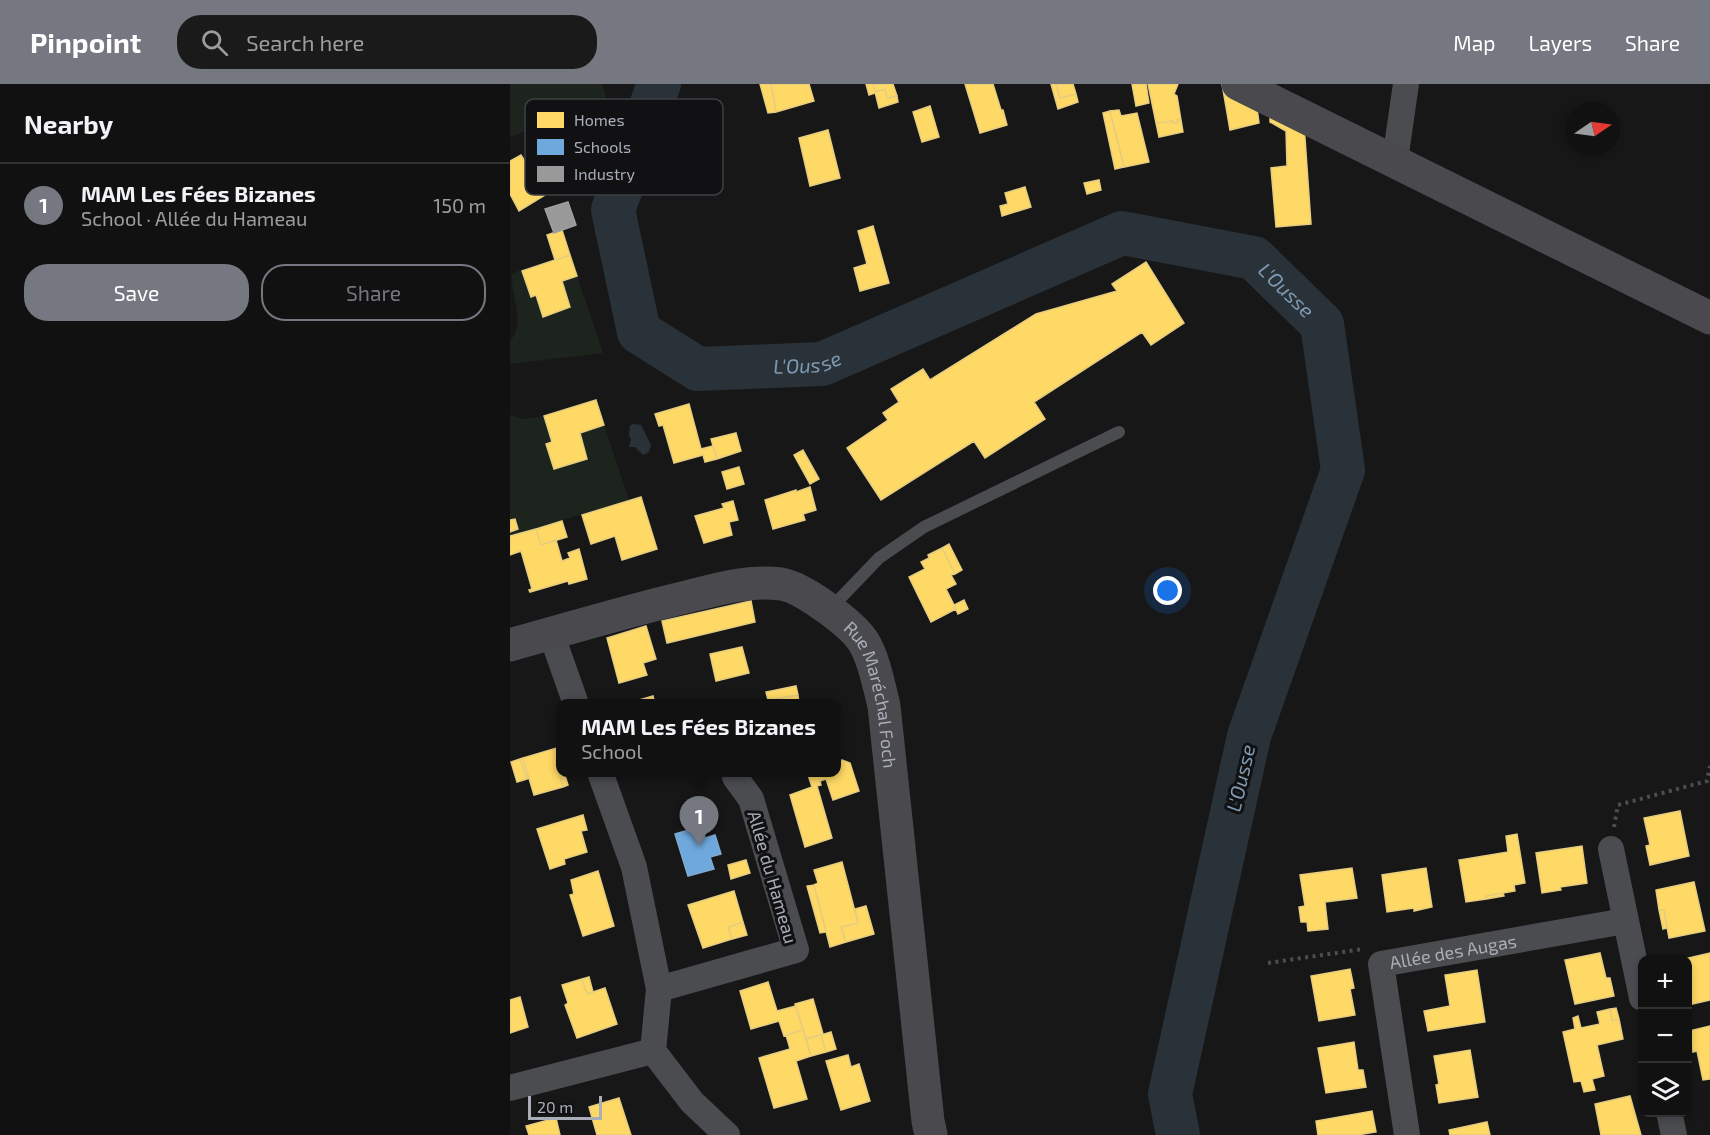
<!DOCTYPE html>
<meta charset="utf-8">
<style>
body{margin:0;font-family:"Exo 2",sans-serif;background:#1a1a1a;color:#f1f3f6}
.controls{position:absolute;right:18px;bottom:18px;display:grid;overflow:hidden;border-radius:12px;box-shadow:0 3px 9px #0003}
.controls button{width:54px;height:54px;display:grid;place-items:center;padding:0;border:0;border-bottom:2px solid #303131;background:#111;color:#f1f3f6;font:30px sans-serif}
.compass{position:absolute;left:1056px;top:18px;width:54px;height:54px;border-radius:50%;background:#111;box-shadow:0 3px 9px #0003;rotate:77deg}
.scale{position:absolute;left:18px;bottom:15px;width:74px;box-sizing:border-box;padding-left:6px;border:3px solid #a8adb8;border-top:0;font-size:16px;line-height:21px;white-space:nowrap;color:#a8adb8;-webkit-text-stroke:4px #111113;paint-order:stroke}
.you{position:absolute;left:658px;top:507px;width:21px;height:21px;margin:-15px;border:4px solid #fff;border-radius:50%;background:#1a73e8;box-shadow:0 0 0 9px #1a73e833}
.badge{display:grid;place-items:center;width:39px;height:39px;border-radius:50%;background:#757880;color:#fff;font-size:20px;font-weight:700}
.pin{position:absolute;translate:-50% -50px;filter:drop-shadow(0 2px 3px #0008)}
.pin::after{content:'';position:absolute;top:32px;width:21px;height:18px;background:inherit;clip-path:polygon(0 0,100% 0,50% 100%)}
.popup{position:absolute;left:46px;top:615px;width:285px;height:78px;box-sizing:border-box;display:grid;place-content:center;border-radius:12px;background:#111;filter:drop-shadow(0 2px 4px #0005);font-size:20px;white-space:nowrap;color:#9c9d9f}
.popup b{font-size:22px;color:#f1f3f6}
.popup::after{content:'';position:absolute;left:50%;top:100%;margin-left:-12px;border:12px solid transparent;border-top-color:#111}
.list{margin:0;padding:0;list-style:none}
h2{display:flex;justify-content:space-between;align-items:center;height:78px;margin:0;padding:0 24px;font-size:26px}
h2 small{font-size:20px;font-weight:400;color:#9c9d9f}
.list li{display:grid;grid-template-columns:39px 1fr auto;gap:18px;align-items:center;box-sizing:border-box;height:84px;padding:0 24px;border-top:2px solid #303131}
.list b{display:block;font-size:22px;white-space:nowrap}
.list p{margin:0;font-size:20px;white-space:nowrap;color:#9c9d9f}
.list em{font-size:20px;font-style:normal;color:#9c9d9f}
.actions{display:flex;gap:12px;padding:18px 24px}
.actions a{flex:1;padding:14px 0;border:2px solid #757880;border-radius:24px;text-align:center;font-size:21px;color:#757880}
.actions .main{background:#757880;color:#fff}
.icon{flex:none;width:33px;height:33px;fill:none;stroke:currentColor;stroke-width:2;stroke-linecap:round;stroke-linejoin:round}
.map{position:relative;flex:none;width:1200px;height:1051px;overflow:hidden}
header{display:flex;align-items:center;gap:36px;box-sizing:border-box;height:84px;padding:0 30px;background:#757880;color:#fff}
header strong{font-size:28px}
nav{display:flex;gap:33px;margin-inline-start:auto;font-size:21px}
.search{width:420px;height:54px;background:#1a1a1a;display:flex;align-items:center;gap:15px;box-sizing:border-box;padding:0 21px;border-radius:24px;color:#9c9d9f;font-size:22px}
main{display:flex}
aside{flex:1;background:#111}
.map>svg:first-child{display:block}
.green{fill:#1d241e}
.water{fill:#2a3239}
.homes{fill:#ffd966;stroke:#e5cc7f;stroke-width:1.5}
.schools{fill:#6fa8dc;stroke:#80aad1;stroke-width:1.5}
.industry{fill:#999;stroke:#9e9fa2;stroke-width:1.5}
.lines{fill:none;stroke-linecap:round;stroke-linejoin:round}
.river{stroke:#2a3239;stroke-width:44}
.path{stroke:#4d4e52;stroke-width:4;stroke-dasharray:3 4.5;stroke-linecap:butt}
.lane{stroke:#4b4c50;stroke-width:12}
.street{stroke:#4b4c50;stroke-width:26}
.secondary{stroke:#4a4a4e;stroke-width:33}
.labels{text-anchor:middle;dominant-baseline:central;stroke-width:6;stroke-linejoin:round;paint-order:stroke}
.street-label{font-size:18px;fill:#a8adb8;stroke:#111113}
.water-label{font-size:20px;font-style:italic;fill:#7f9bb3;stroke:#111113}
.key{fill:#111113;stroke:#3e4045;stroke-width:1.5}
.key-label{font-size:16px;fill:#a8adb8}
</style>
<header>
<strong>Pinpoint</strong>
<div class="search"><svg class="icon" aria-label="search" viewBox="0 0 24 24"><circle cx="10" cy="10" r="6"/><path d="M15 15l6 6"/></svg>Search here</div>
<nav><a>Map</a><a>Layers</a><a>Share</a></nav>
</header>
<main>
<aside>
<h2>Nearby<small></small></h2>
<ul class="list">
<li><span class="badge">1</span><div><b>MAM Les Fées Bizanes</b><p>School · Allée du Hameau</p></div><em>150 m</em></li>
</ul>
<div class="actions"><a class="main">Save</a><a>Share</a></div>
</aside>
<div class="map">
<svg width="1200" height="1051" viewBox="0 0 1200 1051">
<rect width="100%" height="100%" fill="#171717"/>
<path class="green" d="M0,0H92L97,16L0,53Z
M8,187H12L20,212L26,211L34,232L60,223L52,197L67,192L93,269L0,280V257C17,238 0,211 2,190Z
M0,331L14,335L34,332L42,358L36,360L44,385L77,375L70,349L94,341L119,416L0,452V448L8,445L5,435L0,436Z"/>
<path class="water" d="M124,340L131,341L141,361L139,368L133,371L125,363H119L121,356L119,351L120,341Z"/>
<path class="homes" d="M250,0H261L266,28L258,29Z
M261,0H299L304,17L266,28Z
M356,0H363L365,9L359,11Z
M363,0H383L387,12L377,14L375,5L365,8Z
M455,0H483L491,26H493L497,41L470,49Z
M541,0H546L550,14L566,10L568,18L548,25Z
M546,0H563L566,10L550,14Z
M622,0H636L639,19L626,22Z
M638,0H668L664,10L667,12L671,36H667L668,39H663V37L646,39Z
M712,0L746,16L749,39L720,46Z
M375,5L377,14L387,12L388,18L369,24L365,8Z
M420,22L429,53L412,58L403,28Z
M760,23L794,40L801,140L766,143L761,84L777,82L776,47L760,38Z
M609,26L611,32L627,29L639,78L614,83L600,27Z
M600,27L614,83L605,85L593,29Z
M667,36H671L673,48L649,53L646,39L663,37V39H668Z
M318,46L330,94L300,102L289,54Z
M11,71L35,111L9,127L0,110V77Z
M589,96L591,106L577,110L574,99Z
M515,103L521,123L492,132L490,122L498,120L495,109Z
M363,142L379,199L350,207L344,184L357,180L348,147Z
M52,146L60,171L45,176L37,151Z
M60,171L67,192L52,197L60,223L33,233L26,211L21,213L12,187Z
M636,178L674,239L641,261L632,248L524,318L535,335L475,374L464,357L371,416L337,364L378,336L373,329L389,318L381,305L413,285L420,296L526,230L607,207L602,200Z
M86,316L94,341L70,349L77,375L44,385L36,360L42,358L34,332Z
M179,320L191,365L203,362L207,375L195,378L193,371L164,379L153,341L149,342L145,330Z
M226,349L231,367L207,375L201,355Z
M293,366L309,395L300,400L284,371Z
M229,383L234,400L217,405L212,388Z
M300,403L306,426L293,430L295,436L263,445L255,416L286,406V408Z
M131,413L147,465L112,476L105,452L81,460L72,431Z
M223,417L228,436L219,438L222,451L194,459L185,432L214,424L212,420Z
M5,435L8,445L0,448V436Z
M52,437L57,453L31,461L26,445Z
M26,445L31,461L46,456L52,477L60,474L58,469L69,465L77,495L59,500L58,497L20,508L19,506L22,505L11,467L0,471V452Z
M439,460L452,486L445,490L432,464Z
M432,464L445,490L441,491L446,500L436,505L446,525L421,538L399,493L415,485L411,478L419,474L418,471Z
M454,516L458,525L448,530L444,521Z
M241,517L245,538L157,559L152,537Z
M136,542L146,575L133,579L137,591L109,599L97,554Z
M232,563L239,589L206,597L200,570Z
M286,602L288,611L258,616L256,608Z
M288,611L289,620H258V616Z
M143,612L145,620H122V618Z
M47,664L51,679L47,680L53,703L24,711L13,674Z
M13,674L19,694L17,695L10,675Z
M10,675L17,695L7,698L1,678Z
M332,676L340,679L349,707L323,716L316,695L310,697L311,701L307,702L322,754L295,763L280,711L302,703L297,688H327V677Z
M51,679V688H54L58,701L53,703L47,680Z
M1170,727L1179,772L1140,781L1136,762L1140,761L1134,734Z
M73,731L77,746L71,747L77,768L54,775L55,780L40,785L27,745Z
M1007,750L1015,799L1004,801L1005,807L976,812V815L956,818L949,776L998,768L996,752Z
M1072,762L1077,799L1050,803L1051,806L1032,809L1026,769Z
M236,776L240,789L221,795L218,781Z
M332,778L348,839L331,843L336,858L320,863L304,801L308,799L304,786Z
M842,784L847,814L815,818L818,845L798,847L797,838H791L789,823L795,822L790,791Z
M916,784L922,823L904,827V824L877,828L872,791Z
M88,787L104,842L73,852L60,811L64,810L61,796Z
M1184,798L1195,847L1159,854L1154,826H1149L1146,806Z
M304,801L316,848L310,849L297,802Z
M224,807L233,838L218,843L222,855L193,864L178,821Z
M993,809L994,812L976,815V812Z
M356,822L364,850L336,858L331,843L348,839L345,825Z
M1149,826H1154L1157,844L1153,845Z
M233,838L237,851L222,855L218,843Z
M1090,869L1096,894H1100L1104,912L1065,920L1055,876Z
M1200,869V916L1178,921V876H1170Z
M840,885L844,904L840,905L845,931L809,937L801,892Z
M967,886L975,938L918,947L914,927L940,922L935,891Z
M79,893L83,908L77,910L72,895Z
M72,895L77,910L95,904L107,940L67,954L55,921L58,919L52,901Z
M258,898L267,927L286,922L293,946L274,952L269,937L241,945L230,907Z
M10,913L18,943L0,949V916Z
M303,915L313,950L296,955L285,920Z
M1106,924L1109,935L1102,937L1100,925Z
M1100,925L1102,937L1109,935L1113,955L1087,961L1094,992L1082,995L1085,1006L1074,1008L1071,997L1064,998L1053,948L1065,945L1063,934L1068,932L1071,944L1090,940L1087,928Z
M1200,942V995L1193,996L1187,967L1183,968L1179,947Z
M293,946L301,972L286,977L297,1015L264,1024L249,974L280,965L276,951Z
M321,948L326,965L316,968L311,951Z
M311,951L316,968L301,972L296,955Z
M844,958L848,986H853L856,1003L816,1009L808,964Z
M960,966L968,1013L929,1019L926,1001L929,1000L924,972Z
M338,971L341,983L349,980L360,1017L331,1026L316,977Z
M1120,1012L1131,1051H1091L1085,1020Z
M109,1014L121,1051H87L79,1023Z
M862,1027L866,1048L847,1051H808L806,1037Z
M46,1034L50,1051H19L16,1042Z
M977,1038L980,1051H940L939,1046Z"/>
<path class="schools" d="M192,742L195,754L205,751L211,770L200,773L204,785L178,792L165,750Z"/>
<path class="industry" d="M58,118L66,141L44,149L35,125Z"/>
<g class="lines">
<path class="river" id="s1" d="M149,0L103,126L129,248L188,285L312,280L612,149L744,174L812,240L833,386L739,652L660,1010L668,1051"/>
<path class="path" d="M1104,743L1108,721L1197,697L1200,682
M758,879L853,865"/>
<path class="lane" d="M321,524L369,474L414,443L609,348"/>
<g class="street">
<path d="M885,76L896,0"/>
<path d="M41,549L66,620"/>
<path d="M90,688L124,783L149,905L143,967L182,1018L217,1051"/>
<path d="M1101,765L1132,914"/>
<path d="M149,905L286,866L241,715L225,693"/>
<path d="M0,1004L143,967"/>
<path d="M1159,1028L1164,1051"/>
<path id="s2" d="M897,1051L871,880L1115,837"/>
</g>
<g class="secondary">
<path d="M728,0L1200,234"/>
<path id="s3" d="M0,561C57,545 114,528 172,514C206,506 235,496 271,500C292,503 341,539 353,557C364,574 369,602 374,622L418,1037L421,1051"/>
</g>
</g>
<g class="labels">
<g class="street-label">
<text stroke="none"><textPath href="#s3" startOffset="434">Rue Maréchal Foch</textPath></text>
<text transform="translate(263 793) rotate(74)">Allée du Hameau</text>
<text stroke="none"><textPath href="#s2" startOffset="246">Allée des Augas</textPath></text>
</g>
<g class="water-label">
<text stroke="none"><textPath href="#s1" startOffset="960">L'Ousse</textPath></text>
<text stroke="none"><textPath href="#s1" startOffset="438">L'Ousse</textPath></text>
<text transform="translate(730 694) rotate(-77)">L'Ousse</text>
</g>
</g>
<rect x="15" y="15" width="198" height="96" rx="9" class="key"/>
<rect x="27" y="28" width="27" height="16" fill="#ffd966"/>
<rect x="27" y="55" width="27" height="16" fill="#6fa8dc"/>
<rect x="27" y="82" width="27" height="16" fill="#999"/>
<g class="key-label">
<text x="64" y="42">Homes</text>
<text x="64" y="69">Schools</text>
<text x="64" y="96">Industry</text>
</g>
</svg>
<div class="controls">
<button>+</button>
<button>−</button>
<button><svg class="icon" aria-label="layers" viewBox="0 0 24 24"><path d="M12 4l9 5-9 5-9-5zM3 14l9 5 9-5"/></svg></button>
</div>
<svg class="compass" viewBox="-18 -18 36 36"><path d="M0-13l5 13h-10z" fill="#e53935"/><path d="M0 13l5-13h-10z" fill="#9c9d9f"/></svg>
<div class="scale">20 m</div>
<div class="you"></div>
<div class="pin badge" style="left:189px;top:762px">1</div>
<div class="popup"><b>MAM Les Fées Bizanes</b>School</div>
</div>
</main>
